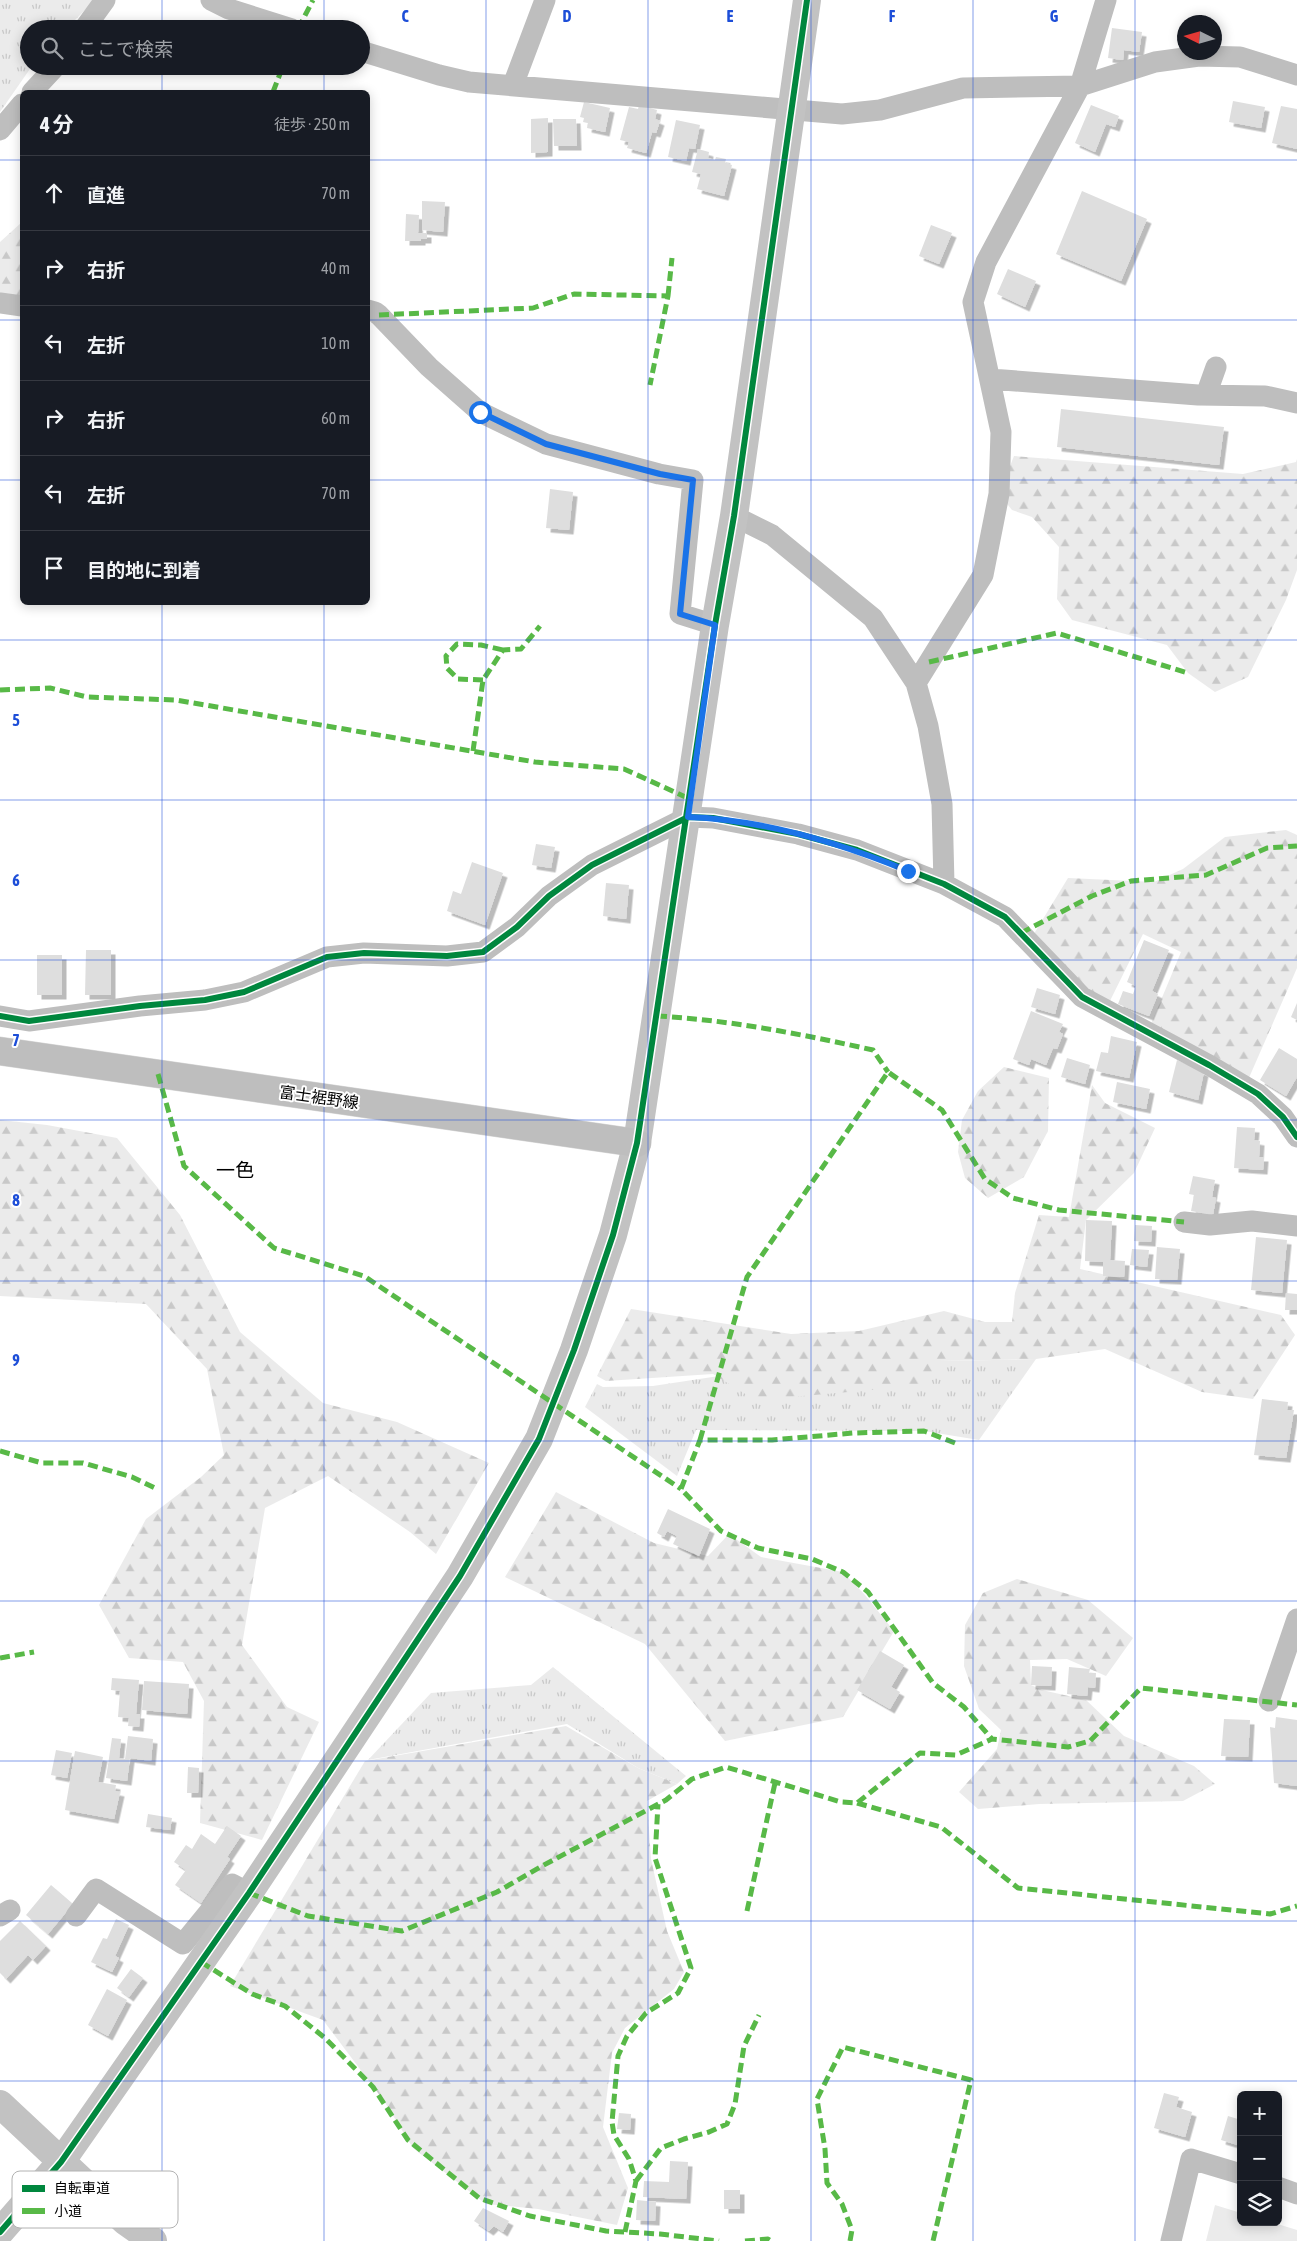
<!DOCTYPE html>
<html lang="ja">
<meta charset="utf-8">
<style>
body{margin:0;font-family:"Asap Condensed","Noto Sans JP",sans-serif;background:#20242c;color:#f1f3f6}
.controls{position:absolute;right:15px;bottom:15px;display:grid;overflow:hidden;border-radius:8px;box-shadow:0 2px 12px #0003}
.controls button{width:45px;height:45px;display:grid;place-items:center;padding:0;border:0;border-bottom:1px solid #363941;background:#171b24;color:#f1f3f6;font:25px sans-serif}
.compass{position:absolute;left:1177px;top:15px;width:45px;height:45px;border-radius:50%;background:#171b24;box-shadow:0 2px 12px #0003;rotate:275deg}
.stop{position:absolute;width:15px;height:15px;margin:-11px;border:4px solid #1a73e8;border-radius:50%;background:#fff}
.stop.end{background:#1a73e8;border-color:#fff;box-shadow:0 1px 5px #0008}
.list{margin:0;padding:0;list-style:none}
h2{display:flex;justify-content:space-between;align-items:center;height:65px;margin:0;padding:0 20px;font-size:21px}
h2 small{font-size:16px;font-weight:400;color:#9ea1a6}
.list li{display:grid;grid-template-columns:32px 1fr auto;gap:15px;align-items:center;box-sizing:border-box;height:75px;padding:0 20px;border-top:1px solid #363941}
.list b{display:block;font-size:19px;white-space:nowrap}
.list em{font-size:16px;font-style:normal;color:#9ea1a6}
.icon{flex:none;width:28px;height:28px;fill:none;stroke:currentColor;stroke-width:2;stroke-linecap:round;stroke-linejoin:round}
.map{position:relative;flex:none;width:1297px;height:2241px;overflow:hidden}
.search{position:absolute;background:#171b24;box-shadow:0 2px 12px #0003;left:20px;top:20px;width:350px;height:55px;display:flex;align-items:center;gap:12px;box-sizing:border-box;padding:0 18px;border-radius:28px;color:#9ea1a6;font-size:19px}
.panel{position:absolute;background:#171b24;box-shadow:0 2px 12px #0003;left:20px;top:90px;width:350px;height:515px;border-radius:8px}
.map>svg:first-child{display:block}
.grass{fill:url(#grass-tufts)}
.forest{fill:url(#forest-firs)}
.pitch{fill:#ebebeb}
.building{fill:#dedede;filter:url(#shadow)}
.lines{fill:none;stroke-linecap:round;stroke-linejoin:round}
.primary-casing{stroke:#dbdbdb;stroke-width:29}
.street{stroke:#bebebe;stroke-width:21}
.secondary{stroke:#c2c2c2;stroke-width:28}
.primary{stroke:#bebebe;stroke-width:28}
.quiet{stroke:#58b947;stroke-width:5;stroke-dasharray:10 5;stroke-linecap:butt}
.cycleway-casing{stroke:#fff;stroke-width:9}
.cycleway{stroke:#00873e;stroke-width:6}
.route{stroke:#1a73e8;stroke-width:6}
.grid{fill:none;stroke:#1d4ed8;stroke-width:1;stroke-opacity:0.55}
.labels{text-anchor:middle;dominant-baseline:central;stroke-width:4;stroke-linejoin:round;paint-order:stroke}
.street-label{font-size:16px;fill:#000;stroke:#fff}
.quarter-label{font-size:19px;fill:#000;stroke:#fff}
.key{fill:#fff;stroke:#b2b2b2;stroke-width:1}
.key-label{font-size:14px;fill:#000}
.grid-label{font-size:16px;text-anchor:middle;font-weight:bold;fill:#1d4ed8;stroke:#fff;stroke-width:4;stroke-linejoin:round;paint-order:stroke}
</style>
<div class="map">
<svg width="1297" height="2241" viewBox="0 0 1297 2241">
<defs>
<pattern id="grass-tufts" width="24" height="20" patternUnits="userSpaceOnUse" patternTransform="scale(1.25)"><rect width="24" height="20" fill="#ebebeb"/><path d="M3 7l-1-3M5 7V3M7 7l1-3M15 17l-1-3M17 17v-4M19 17l1-3" fill="none" stroke="#c8c8c8"/></pattern>
<pattern id="forest-firs" width="22" height="20" patternUnits="userSpaceOnUse" patternTransform="scale(1.25)"><rect width="22" height="20" fill="#ebebeb"/><path d="M5 1l3.5 6h-7zM16 11l3.5 6h-7z" fill="#c8c8c8"/></pattern>
<filter id="shadow"><feDropShadow dx="4.5" dy="4.5" stdDeviation="0" flood-color="#0004"/></filter>
</defs>
<rect width="100%" height="100%" fill="#fff"/>
<path class="grass" d="M0,0H95L66,29H29V66H32L0,112Z
M1036,1359L979,1440L924,1431L696,1430L677,1476L585,1407L597,1384L603,1387L653,1386L719,1376L940,1361Z
M553,1667L686,1776L677,1784L638,1768L567,1724L368,1760L431,1693L531,1685Z"/>
<path class="forest" d="M22,222V306H0V242Z
M1014,456L1243,474L1296,462L1297,459V570L1286,600L1248,677L1215,692L1188,673L1167,645L1072,620L1057,599L1059,547L1032,517L1012,510L999,494Z
M1286,830L1297,835V968L1248,1080L1151,1024L1181,952L1143,934L1106,1009L1032,937L1068,878L1154,882L1183,869L1225,837Z
M1004,1067L1049,1078L1048,1131L1024,1177L988,1198L965,1178L958,1152L962,1120L978,1091Z
M1092,1085L1105,1103L1155,1128L1134,1173L1086,1220L1080,1269L1281,1315L1295,1335L1253,1399L1202,1392L1105,1349L1036,1359L940,1361L929,1385L755,1400L713,1374L606,1381L597,1376L631,1309L791,1334L859,1331L944,1311L985,1322H1012L1015,1293L1039,1215L1069,1217Z
M0,1120L47,1125L117,1138L180,1215L240,1332L323,1403L397,1422L489,1463L436,1554L410,1532L328,1476L265,1508L242,1645L287,1707L319,1722L262,1840L200,1823L204,1701L183,1662L129,1658L99,1605L146,1519L201,1477L224,1455L207,1369L146,1304L0,1296Z
M556,1492L654,1543L708,1556L729,1534L761,1557L843,1572L865,1595L894,1631L843,1717L725,1741L645,1644L505,1577Z
M1017,1579L1088,1600L1133,1638L1106,1676L1067,1659L1030,1660L1031,1685L1042,1690L1086,1700L1124,1736L1194,1766L1215,1784L1183,1801L1039,1804L978,1809L959,1792L997,1749L1001,1730L979,1709L964,1666L965,1625L983,1593Z
M566,1726L638,1768L677,1784L647,1801L651,1859L667,1931L684,1972L674,1989L625,2028L612,2053L603,2127L628,2188L617,2225L538,2209L486,2204L413,2148L384,2101L323,2020L230,1986L365,1761Z"/>
<path class="pitch" d="M1215,2205L1241,2213V2222H1271L1297,2230V2241H1206Z"/>
<path class="building" d="M1112,28L1142,32L1139,52L1124,50L1123,60L1108,58Z
M1233,101L1265,107L1261,128L1229,122Z
M584,102L610,108L605,132L587,128L588,123L583,122L584,118L580,117Z
M639,105L657,110L655,119L660,121L656,133L652,132L646,153L627,148L629,142L620,140L629,107L638,109Z
M1091,105L1119,116L1115,127L1106,124L1095,152L1075,143Z
M1281,106L1297,109V149L1272,143Z
M548,118V152L531,153V119Z
M553,119H576L577,146H554Z
M676,120L700,125L695,149L689,148L686,161L668,157Z
M698,149L709,152L708,158L715,160L716,157L726,159L725,163L732,165L724,196L697,189L701,174L692,172Z
M1082,191L1147,219L1121,281L1056,254Z
M422,201L445,202L443,232L422,230Z
M406,214L419,215L418,233H427V239H421V241H405Z
M931,225L952,233L939,264L919,256Z
M1008,269L1036,281L1025,307L997,294Z
M1061,409L1224,427L1219,465L1057,447Z
M550,489L573,492L569,530L546,528Z
M536,844L555,847L551,868L532,865Z
M472,862L503,873L485,925L447,911L453,891L461,894Z
M606,883L629,885L626,919L603,916Z
M1144,940L1169,950L1152,991L1158,994L1149,1016L1118,1004L1123,991L1133,994L1136,986L1127,982Z
M86,950H111V995H85Z
M37,955H62V995H37Z
M1037,988L1060,995L1055,1014L1031,1007Z
M1297,1003V1020L1291,1017Z
M1031,1011L1063,1024L1059,1032L1063,1034L1057,1049L1053,1048L1046,1065L1031,1059L1029,1065L1013,1059Z
M1111,1036L1137,1042L1129,1078L1096,1071L1101,1052L1108,1053Z
M1279,1048L1297,1059V1077L1286,1096L1260,1080Z
M1067,1058L1090,1065L1085,1084L1061,1077Z
M1177,1060L1204,1072L1198,1100L1169,1092Z
M1117,1082L1150,1089L1146,1109L1113,1102Z
M1237,1127L1255,1128L1254,1140L1260,1141L1259,1157H1264L1263,1170L1234,1168Z
M1193,1176L1215,1180L1212,1197L1216,1198L1213,1215L1191,1211L1194,1195L1189,1194Z
M1086,1220L1112,1221L1110,1260L1125,1261L1124,1277L1103,1276V1262L1085,1261Z
M1135,1225L1152,1226L1151,1242L1134,1241Z
M1256,1237L1287,1240L1282,1293L1251,1290Z
M1157,1247L1180,1249L1177,1280L1155,1279Z
M1132,1249L1149,1250L1147,1267L1130,1265Z
M1286,1293L1297,1294V1310H1285Z
M1262,1399L1288,1402L1287,1410H1294L1286,1458L1254,1455Z
M668,1509L710,1529L699,1556L673,1544L677,1536L667,1531L664,1537L657,1533Z
M880,1651L904,1665L891,1687L900,1692L890,1709L857,1690Z
M1032,1666L1052,1667L1051,1686L1031,1685Z
M1069,1667L1090,1669L1089,1673H1096L1095,1688L1088,1687L1087,1696L1067,1694Z
M112,1678L139,1680L136,1714H140L139,1727L128,1726L129,1718L118,1717L120,1691L111,1690Z
M144,1681L189,1684L187,1714L142,1710Z
M1276,1717L1297,1720V1786L1274,1783L1270,1727L1275,1728Z
M1224,1719L1250,1720L1248,1757L1221,1756Z
M128,1736L153,1739L151,1761L130,1758L127,1781L106,1778L112,1738L121,1739L119,1758L125,1759Z
M56,1750L72,1753L67,1778L51,1775Z
M75,1751L103,1757L98,1782L116,1785L115,1791L120,1792L114,1819L65,1810Z
M188,1767L199,1768L198,1793H187Z
M148,1814L172,1818L170,1830L146,1827Z
M227,1826L241,1836L227,1857L230,1859L201,1903L175,1885L186,1870L174,1862L186,1845L192,1849L201,1834L215,1844Z
M51,1885L73,1904L48,1934L26,1915Z
M116,1919L129,1925L115,1956L119,1958L112,1972L91,1962L103,1938L107,1939Z
M20,1921L46,1946L33,1960L28,1955L6,1979L0,1973V1941Z
M131,1969L143,1978L129,1997L117,1988Z
M107,1989L127,2000L108,2036L88,2025Z
M1164,2093L1179,2097L1176,2107L1192,2112L1185,2137L1154,2128Z
M619,2113L631,2114L630,2130L617,2129Z
M1228,2116L1241,2120V2146L1221,2140Z
M670,2161L688,2162L686,2199L643,2197L644,2181L669,2182Z
M724,2190H740V2209H724Z
M637,2200L656,2202L655,2221L636,2220Z
M483,2208L509,2221L503,2232L494,2226L489,2231L474,2221Z"/>
<g class="lines">
<defs>
<path id="primary" d="M0,1051L637,1143"/>
</defs>
<use href="#primary" class="primary-casing"/>
<path class="street" d="M211,0L229,9L292,29
M84,29L105,0
M361,51L439,75L469,82L842,114L880,110L963,88L1080,86L1155,62L1199,56L1240,57L1297,75
M513,85L545,0
M32,92L56,66
M0,130L22,104
M0,303L22,306
M368,310L375,312L379,315L429,367L480,412L546,444L659,474L693,480L680,614L715,625
M990,379L1198,395L1265,396L1297,403
M1206,395L1216,367
M734,516L772,535L873,618L916,683
M944,884L942,804L928,726L916,683L983,575L999,494L1001,432L973,302L986,262L1080,86L1106,0
M0,1016L29,1021L140,1006L205,1000L244,992L327,957L364,953L447,956L483,952L517,927L549,896L592,865L688,817L713,818L798,834L857,850L944,884L1005,917L1082,997L1209,1065L1258,1094L1283,1117L1297,1137
M1184,1222L1210,1225L1252,1221L1297,1226
M1269,1701L1297,1619
M0,1916L10,1910
M76,1916L96,1889L183,1944L232,1884L249,1893
M1278,2187L1297,2194
M1171,2241L1191,2159L1241,2174"/>
<path class="secondary" d="M0,2104L125,2221L153,2241
M0,2232L61,2162L249,1893L460,1576L539,1439L574,1350L613,1235L637,1143L715,625L734,516L807,0"/>
<use href="#primary" class="primary"/>
<path class="quiet" d="M298,29L313,0
M273,92L283,66
M668,296L672,258
M379,315L533,308L574,294L668,296L650,385
M929,662L1057,633L1188,673
M483,680L458,679L447,668L446,656L457,644L481,645L503,650
M0,690L50,688L87,697L176,700L535,762L624,769L690,799
M473,751L483,680L503,650L521,649L540,626
M1021,933L1092,896L1131,881L1206,875L1267,848L1297,846
M657,1016C730,1020 801,1034 873,1050L888,1072
M158,1074L184,1166L274,1248L364,1276L681,1489
M700,1440L747,1277L888,1072L942,1110L985,1179L1013,1198L1059,1210L1184,1222
M955,1443L924,1431L853,1433L772,1440H700L681,1489L721,1531L758,1548L812,1559L843,1572L868,1592L933,1683L964,1707L992,1739
M0,1451L42,1463H83L132,1477L155,1488
M0,1658L34,1652
M857,1803L941,1827L1018,1888L1270,1914L1297,1906
M249,1893L308,1916L402,1931L497,1892L542,1866L666,1800L692,1779L726,1767L841,1802L857,1803L920,1753L956,1755L992,1739L1068,1747L1090,1741L1141,1688L1297,1705
M747,1911L775,1783
M201,1962L252,1994L285,2006L325,2038L373,2087L408,2140L479,2198L530,2216L606,2231L660,2234L719,2241
M636,2181L661,2148L684,2139L709,2132L727,2124L735,2104L744,2046L759,2015
M625,2232L636,2181L629,2159L614,2135L612,2122L618,2056L627,2036L646,2013L678,1993L691,1968L655,1858L658,1804
M745,2241L768,2239L771,2241
M850,2241L852,2230L842,2204L827,2183L825,2149L817,2099L843,2047L971,2080L933,2241"/>
<defs>
<path id="cycleway" d="M0,1016L29,1021L140,1006L205,1000L244,992L327,957L364,953L447,956L483,952L517,927L549,896L592,865L688,817L713,818L798,834L857,850L944,884L1005,917L1082,997L1209,1065L1258,1094L1283,1117L1297,1137
M0,2232L61,2162L249,1893L460,1576L539,1439L574,1350L613,1235L637,1143L715,625L734,516L807,0"/>
</defs>
<use href="#cycleway" class="cycleway-casing"/>
<use href="#cycleway" class="cycleway"/>
</g>
<g class="lines">
<path class="route" d="M480,412L546,444L660,474L693,480L680,614L715,625L688,817C764,820 838,842 908,871"/>
</g>
<path class="grid" d="M162,0V29M324,0V29M486,0V2241M648,0V2241M811,0V2241M973,0V2241M1135,0V2241M162,66V92M324,66V92M0,160H22M368,160H1297M0,320H22M368,320H1297M0,480H22M368,480H1297M162,602V2241M324,602V2241M0,640H1297M0,800H1297M0,960H1297M0,1120H1297M0,1281H1297M0,1441H1297M0,1601H1297M0,1761H1297M0,1921H1297M0,2081H1297"/>
<g class="labels">
<g class="street-label">
<text transform="translate(319 1097) rotate(8)">富士裾野線</text>
</g>
<g class="quarter-label">
<text x="235" y="1170">一色</text>
</g>
</g>
<rect x="12" y="2171" width="166" height="57" rx="8" class="key"/>
<rect x="22" y="2185" width="23" height="7" fill="#00873e"/>
<rect x="22" y="2208" width="23" height="6" fill="#58b947"/>
<g class="key-label">
<text x="54" y="2193">自転車道</text>
<text x="54" y="2216">小道</text>
</g>
<g class="grid-label">
<text x="405" y="22">C</text>
<text x="567" y="22">D</text>
<text x="730" y="22">E</text>
<text x="892" y="22">F</text>
<text x="1054" y="22">G</text>
<text x="16" y="726">5</text>
<text x="16" y="886">6</text>
<text x="16" y="1046">7</text>
<text x="16" y="1206">8</text>
<text x="16" y="1366">9</text>
</g>
</svg>
<div class="controls">
<button>+</button>
<button>−</button>
<button><svg class="icon" aria-label="layers" viewBox="0 0 24 24"><path d="M12 4l9 5-9 5-9-5zM3 14l9 5 9-5"/></svg></button>
</div>
<svg class="compass" viewBox="-18 -18 36 36"><path d="M0-13l5 13h-10z" fill="#e53935"/><path d="M0 13l5-13h-10z" fill="#9ea1a6"/></svg>
<div class="stop" style="left:480px;top:412px"></div>
<div class="stop end" style="left:908px;top:871px"></div>
<div class="search"><svg class="icon" aria-label="search" viewBox="0 0 24 24"><circle cx="10" cy="10" r="6"/><path d="M15 15l6 6"/></svg>ここで検索</div>
<section class="panel">
<h2>4 分<small>徒歩 · 250 m</small></h2>
<ul class="list">
<li><svg class="icon" aria-label="ahead" viewBox="0 0 24 24"><path d="M12 20V5M6 11l6-6 6 6"/></svg><div><b>直進</b></div><em>70 m</em></li>
<li><svg class="icon" aria-label="right" viewBox="0 0 24 24"><path d="M7 20v-9h11M14 6l5 5-5 5"/></svg><div><b>右折</b></div><em>40 m</em></li>
<li><svg class="icon" aria-label="left" viewBox="0 0 24 24"><path d="M17 20v-9H6M10 6l-5 5 5 5"/></svg><div><b>左折</b></div><em>10 m</em></li>
<li><svg class="icon" aria-label="right" viewBox="0 0 24 24"><path d="M7 20v-9h11M14 6l5 5-5 5"/></svg><div><b>右折</b></div><em>60 m</em></li>
<li><svg class="icon" aria-label="left" viewBox="0 0 24 24"><path d="M17 20v-9H6M10 6l-5 5 5 5"/></svg><div><b>左折</b></div><em>70 m</em></li>
<li><svg class="icon" aria-label="arrive" viewBox="0 0 24 24"><path d="M6 21V4h12l-3 4 3 4H6"/></svg><div><b>目的地に到着</b></div></li>
</ul>
</section>
</div>
